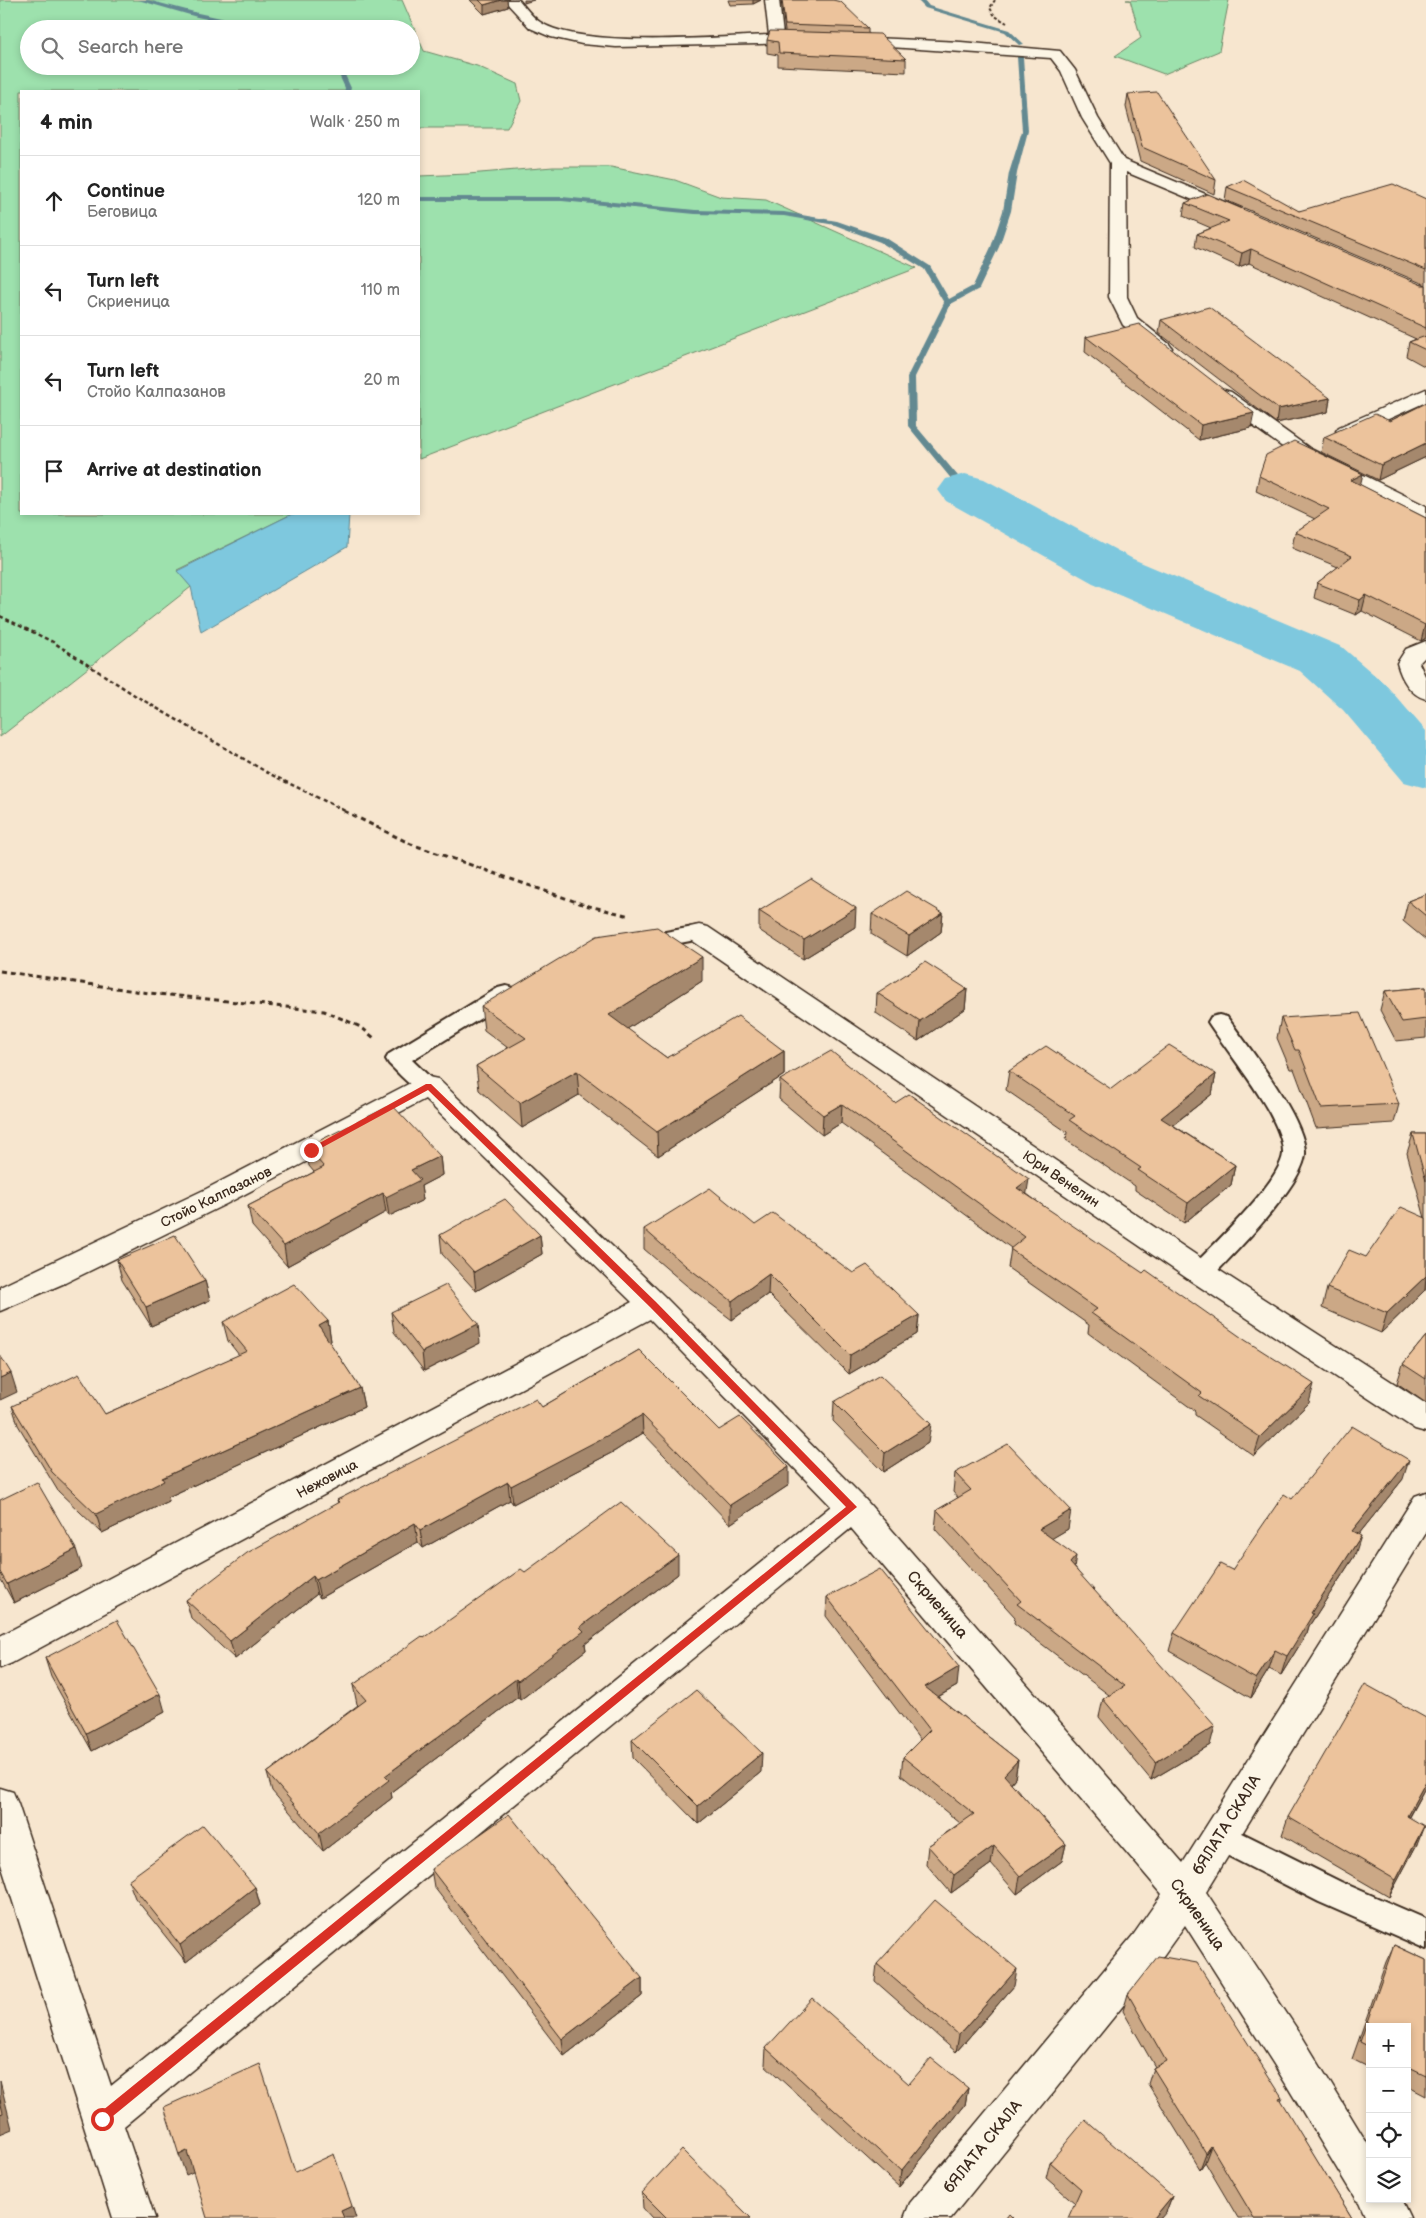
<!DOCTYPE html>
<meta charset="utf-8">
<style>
body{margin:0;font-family:"Balsamiq Sans",sans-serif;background:#f2f2f2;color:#222}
.controls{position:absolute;right:15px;bottom:15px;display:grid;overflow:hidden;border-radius:0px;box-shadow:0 2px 8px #0003}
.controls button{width:45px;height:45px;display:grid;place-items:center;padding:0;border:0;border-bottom:1px solid #e0e0e0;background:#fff;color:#222;font:25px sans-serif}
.stop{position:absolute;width:15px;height:15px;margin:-11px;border:4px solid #d93025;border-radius:50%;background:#fff}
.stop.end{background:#d93025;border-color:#fff;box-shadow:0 1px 5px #0008}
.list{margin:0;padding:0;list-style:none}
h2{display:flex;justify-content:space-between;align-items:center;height:65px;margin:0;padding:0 20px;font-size:21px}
h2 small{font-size:16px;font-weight:400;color:#767676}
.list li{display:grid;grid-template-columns:32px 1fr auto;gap:15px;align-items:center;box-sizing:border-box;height:90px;padding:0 20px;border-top:1px solid #e0e0e0}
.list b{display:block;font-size:19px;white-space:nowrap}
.list p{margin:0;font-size:16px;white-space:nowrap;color:#767676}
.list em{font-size:16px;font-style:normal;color:#767676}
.icon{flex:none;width:28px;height:28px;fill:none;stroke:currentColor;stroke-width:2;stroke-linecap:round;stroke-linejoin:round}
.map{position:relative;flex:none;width:1426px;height:2218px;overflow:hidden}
.search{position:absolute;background:#fff;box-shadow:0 2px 8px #0003;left:20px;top:20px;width:400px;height:55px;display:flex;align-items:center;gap:12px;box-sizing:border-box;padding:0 18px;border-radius:28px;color:#767676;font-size:19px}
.panel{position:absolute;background:#fff;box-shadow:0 2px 8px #0003;left:20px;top:90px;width:400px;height:425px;border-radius:0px}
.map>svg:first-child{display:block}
.green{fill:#9de1ad;stroke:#6c8666;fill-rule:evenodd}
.water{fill:#7ec8de;stroke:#638991}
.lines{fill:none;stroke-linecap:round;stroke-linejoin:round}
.stream{fill:#638991;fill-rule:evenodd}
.river{fill:#7ec8de;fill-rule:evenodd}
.service-casing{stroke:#3b2a1e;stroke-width:4}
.minor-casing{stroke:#3b2a1e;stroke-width:3}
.path-far2{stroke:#3b2a1e;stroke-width:2;stroke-dasharray:3 2;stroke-linecap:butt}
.path-far1{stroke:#3b2a1e;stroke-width:2.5;stroke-dasharray:4 3;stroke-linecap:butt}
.path{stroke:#3b2a1e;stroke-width:3;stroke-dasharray:5 4;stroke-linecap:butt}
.service{fill:#fcf5e5;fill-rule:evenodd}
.minor{fill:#fcf5e5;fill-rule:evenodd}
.wall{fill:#cba886;stroke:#3b2a1e}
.shaded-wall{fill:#a5886d;stroke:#3b2a1e}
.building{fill:#ecc39c;stroke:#3b2a1e}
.route{fill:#d93025}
.labels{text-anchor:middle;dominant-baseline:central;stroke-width:5;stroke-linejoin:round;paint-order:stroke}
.street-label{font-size:14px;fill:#3b2a1e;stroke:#fcf5e5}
.near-street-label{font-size:16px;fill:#3b2a1e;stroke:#fcf5e5}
</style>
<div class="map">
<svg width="1426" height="2218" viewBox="0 0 1426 2218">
<rect width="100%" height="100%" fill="#f7e6cf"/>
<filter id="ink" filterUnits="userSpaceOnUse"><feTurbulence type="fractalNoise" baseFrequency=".02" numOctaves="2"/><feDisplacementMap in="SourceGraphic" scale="10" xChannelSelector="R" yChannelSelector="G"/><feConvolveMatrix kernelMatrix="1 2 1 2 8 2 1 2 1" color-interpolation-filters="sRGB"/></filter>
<g filter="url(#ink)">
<path class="green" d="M0,0H402L424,51L477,66L517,84L521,101L507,128H419V91H21V514H292L177,570L191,587L0,737ZM29,29H411V66H29Z
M1126,0H1229L1219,51L1164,74L1115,56L1141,38L1130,0Z
M553,167H611L675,180L721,197L766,200L917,268L419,459V176L468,174Z"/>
<path class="water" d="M292,514H349L347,547L201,632L191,587L177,571Z"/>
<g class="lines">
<path class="stream" d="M138,0H148L198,13L271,29H257L197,17Z
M917,0H924L929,6L1009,30L1024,44L1019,45L1005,32L925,8Z
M1020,55L1023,57L1028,131L1017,173L1011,211L999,247L979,289L951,304L915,377L916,426L968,488V492H962L908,426L907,377L944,303L924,269L880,242L835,225L784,216L695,214L562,201H419V197H562L695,210L784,212L837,221L886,238L930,266L949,299L973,286L991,247L1003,211L1009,173L1022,131L1017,57Z
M335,66H341L351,88L350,91H344L345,88Z"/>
<path class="river" d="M965,474L984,479L1133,559L1342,647L1385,684L1426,731V788L1404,782L1343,710L1300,671L1093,583L946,501L938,490L946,479Z"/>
<defs>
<path id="service" d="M699,926L706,928L709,933L706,938L643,950L636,948L633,943L636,938L643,936Z
M506,986L514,988L517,993L514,998L412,1060L439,1086L436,1091C417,1097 402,1076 389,1064L386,1059L389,1054L498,988Z
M1219,1015L1227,1017C1247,1045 1307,1121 1305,1154C1303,1186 1232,1255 1210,1279L1201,1282L1192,1279L1189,1273L1192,1267C1213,1245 1280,1182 1283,1154C1285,1120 1227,1052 1208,1022L1211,1017Z
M1220,1822L1341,1882L1426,1919V1949L1319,1902L1209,1846L1205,1836L1209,1826Z"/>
<path id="minor" d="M504,0H519C525,7 532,17 540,22C580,49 717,37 769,35L765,0H779L783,35H804L811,39L804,43L616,47L582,44L551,37L530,28Z
M852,37L961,42L1060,51L1075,70L1098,118L1124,160L1241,209L1243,212L1241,215H1229L1126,172L1127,297L1137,318L1169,344L1172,348L1169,352H1157L1123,325L1109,297L1110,163L1082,118L1061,71L1051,58L847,44L845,41L847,38Z
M1426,389V402L1353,435H1339L1336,431L1339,427Z
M1224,390L1231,392L1309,448L1426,506V520L1295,456L1217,400L1215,396L1217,392Z
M1426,641V656L1419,663L1426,678V699C1410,695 1401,678 1397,663L1406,649Z
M699,925L708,927L1211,1265L1426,1404V1432L1415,1429L1191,1281L690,939L686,933L690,927Z
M428,1077L438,1079L664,1296L864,1498L1183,1863L1415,1496L1426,1492V1533L1206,1892L1303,2038L1370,2148V2199H1401L1410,2218H1366L1359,2202L1356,2200L1275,2066L1185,1925L1160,1960L951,2218H904L910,2203L1134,1934L1162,1894L851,1528L124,2126L155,2218H113L0,1861V1788L13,1792L18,1804L111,2086L831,1506L650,1319L12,1663L0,1668V1636L632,1302L425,1099L226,1204L65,1283L0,1311V1287L206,1189L418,1079Z"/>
</defs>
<use href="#service" class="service-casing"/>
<use href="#minor" class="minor-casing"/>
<path class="path-far2" d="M995,0L990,8L995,16L1007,23"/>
<path class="path-far1" d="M0,616L53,642L136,696L268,773L347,812"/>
<path class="path" d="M344,811L411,844L585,905L630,916
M0,971L149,993L324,1011L361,1027L374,1038"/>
<use href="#service" class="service"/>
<use href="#minor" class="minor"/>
</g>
<path class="wall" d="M470,0H507L508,7L484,14Z
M728,0H761L753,4L730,5Z
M781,0H833L868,28V33L906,59V72L778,66V55L767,53V40L785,31Z
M1128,94L1216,180L1214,194L1140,161L1126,107Z
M1227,187L1299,211L1426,199V367L1406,356L1409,342L1416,339L1249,263L1239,267L1195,247L1197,234L1211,228L1183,216L1185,203L1422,285H1426L1225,200Z
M1161,320L1330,398L1328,412L1276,423L1159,333Z
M1086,337L1251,428L1199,440L1085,352Z
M1426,403V457L1378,480L1321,452L1324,437L1390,421Z
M1259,476L1360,485L1426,518V638L1421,641L1362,611L1356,615L1314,598L1317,583L1338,567L1292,548L1295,532L1315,519L1256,491Z
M1426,894V940L1403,921L1408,901Z
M759,911L855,927L803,959L759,930Z
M943,913L941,932L907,956L871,934L872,914Z
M702,981L627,1029L667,1058L784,1051V1075L658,1156L579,1095L522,1128L479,1090L476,1066L508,1048L484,1030L481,1006Z
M1426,987V1038L1396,1041L1380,1010L1385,991Z
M967,989L965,1009L918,1041L876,1013L877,993Z
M1281,1018L1399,1104L1394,1123L1316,1128L1294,1069H1290L1277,1038Z
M1009,1071L1111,1089L1216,1074L1212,1094L1173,1125L1235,1165L1231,1185L1184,1223L1135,1190V1186L1066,1140L1067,1132L1006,1090Z
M780,1080L895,1103L1027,1194L1309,1403L1254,1456L1195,1415V1411L1088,1333L1089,1325L1008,1268L1011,1248L841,1123L822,1135L779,1099Z
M1413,1134H1426V1290H1425L1381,1333L1322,1308L1327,1288L1366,1257L1425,1218L1407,1153Z
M306,1147L440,1156L442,1175L421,1186L423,1200L389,1216L386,1212L287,1266L252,1226L248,1206L314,1172L309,1166Z
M755,1225L853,1273L919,1315L917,1334L849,1374L768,1294L732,1320L686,1285L644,1249V1229Z
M440,1235H540L542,1254L476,1291L442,1254Z
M117,1260L205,1281L210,1300L151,1326L122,1280Z
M391,1312L480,1343L424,1371L394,1332Z
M328,1321L331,1341L329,1342L360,1388L364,1407L168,1497L169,1501L102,1533L58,1491L18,1425L12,1406L105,1414L239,1355L228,1341L223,1322Z
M1426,1336V1403L1397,1383L1403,1364Z
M639,1350L719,1430L789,1485L730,1524L643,1433L615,1451L513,1504L510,1500L423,1548L418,1542L320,1598L317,1594L235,1659L191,1618L186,1600L338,1503L337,1500L542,1407Z
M834,1402L928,1443L883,1472L833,1421Z
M955,1473L1068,1529L1052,1538L1210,1745L1151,1780L1099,1717L1103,1699L1109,1695L1014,1623L1015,1617L935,1529L937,1510L958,1498L953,1492Z
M1403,1479L1358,1535L1355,1555L1309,1626L1307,1633L1281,1675L1269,1669L1251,1698L1169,1651L1174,1633L1232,1570L1292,1499Z
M0,1500L82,1568L14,1603L0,1578Z
M525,1572L678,1574L585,1644L586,1650L520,1700L518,1697L391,1792L392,1798L323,1851L272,1791L267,1773L358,1705L357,1704L353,1685Z
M827,1597L957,1686L938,1697L1018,1760L1015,1778L1011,1783L1066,1844L1062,1861L1017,1894L991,1864L951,1893L926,1864L928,1846L960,1823L901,1775L903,1757L920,1740L826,1616Z
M45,1658L165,1712L92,1751L51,1677Z
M1426,1718V1786L1409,1817L1417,1844L1389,1897L1282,1835L1288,1817Z
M632,1740L761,1772L698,1824L633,1758Z
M431,1869L642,1978V1996L564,2056L434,1887Z
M128,1880L255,1887L260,1905L186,1962L135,1898Z
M1394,1945L1426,1960V2096L1407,2086V2027H1370V2068L1352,2059L1386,1962Z
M877,1964L1014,1986L956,2052L875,1981Z
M1128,1994L1282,2097L1280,2101L1352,2218H1238L1205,2162L1200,2169L1148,2084L1153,2068L1155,2067L1123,2011Z
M766,2048L909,2084L968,2088L965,2105L899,2187L765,2065Z
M1050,2162L1172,2196L1166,2212L1075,2203L1046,2178Z
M642,2193L751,2218H652L643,2208Z"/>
<path class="shaded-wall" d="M501,0H507L508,7L484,14V5Z
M524,0H534L524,3Z
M753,0H761L753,4Z
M1251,249L1249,263L1239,267L1242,253Z
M1330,398L1328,412L1276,423L1278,409Z
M1254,413L1251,428L1199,440L1201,425Z
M1426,443V457L1378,480L1381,465Z
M1363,474L1359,490L1351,480Z
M1366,595L1362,611L1356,615L1360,600Z
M1425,625H1426V638L1421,641Z
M856,908L855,927L803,959L804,940Z
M943,913L941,932L907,956L909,936Z
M702,957V981L610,1040L609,1015Z
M967,989L965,1009L918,1041L920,1021Z
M784,1051V1075L658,1156L657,1132Z
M577,1071L579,1095L522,1128L520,1103Z
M1216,1074L1212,1094L1157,1137L1161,1118Z
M842,1104L841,1123L822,1135L823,1115Z
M440,1156L442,1175L421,1186L423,1200L389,1216L386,1197L411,1170Z
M1235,1165L1231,1185L1184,1223L1188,1203Z
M1029,1179L1026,1198L1017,1188Z
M383,1193L386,1212L287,1266L284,1246Z
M540,1235L542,1254L476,1291L474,1272Z
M769,1274L768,1294L732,1320V1301Z
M1426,1276L1425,1290L1381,1333L1387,1313Z
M205,1281L210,1300L151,1326L146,1307Z
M919,1315L917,1334L849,1374L850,1355Z
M328,1321L331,1341L322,1346L319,1326Z
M478,1324L480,1343L424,1371L422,1352Z
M11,1373L17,1392L0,1400V1378Z
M1314,1384L1309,1403L1254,1456L1260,1437Z
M360,1388L364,1407L168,1497L169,1501L102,1533L96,1514L162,1478Z
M642,1415L643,1433L615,1451L513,1504L511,1486Z
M931,1424L928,1443L883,1472L885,1453Z
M1409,1460L1403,1479L1346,1550L1352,1531Z
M789,1467V1485L730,1524V1505Z
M508,1482L510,1500L423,1548L420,1530Z
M1071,1510L1068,1529L1036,1548L1039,1529Z
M415,1523L418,1542L320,1598L316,1580Z
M1361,1536L1355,1555L1309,1626L1307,1633L1281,1675L1287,1656L1311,1613Z
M76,1549L82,1568L14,1603L7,1584Z
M678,1555V1574L585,1644L586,1650L520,1700L518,1681L580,1627Z
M1076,1556L1073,1575L1070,1563Z
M313,1576L317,1594L235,1659L230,1641Z
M1275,1650L1269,1669L1251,1698L1256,1679Z
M959,1667L957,1686L923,1705L925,1687Z
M516,1679L518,1697L391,1792L392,1798L323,1851L319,1833L385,1776Z
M160,1694L165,1712L92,1751L86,1733Z
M1215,1726L1210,1745L1151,1780L1156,1762Z
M762,1753L761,1772L698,1824V1806Z
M1018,1760L1015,1778L1001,1793L1004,1775Z
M1426,1781V1786L1399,1834L1407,1816Z
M1424,1826L1417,1844L1389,1897L1396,1880Z
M1066,1844L1062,1861L1017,1894L1020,1876Z
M994,1846L991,1864L951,1893L954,1875Z
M255,1887L260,1905L186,1962L180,1945Z
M1017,1969L1014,1986L956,2052L959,2035Z
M642,1978V1996L564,2056L562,2039Z
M0,2081L12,2129L0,2134Z
M968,2088L965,2105L899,2187L901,2171Z
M1211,2146L1205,2162L1200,2169L1206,2153Z
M187,2151L195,2171L186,2175L179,2155Z
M1172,2196L1166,2212L1161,2218H1154Z
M352,2206L356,2218H343L341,2211Z"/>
<path class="building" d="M479,0H501L484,5Z
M782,0H833L841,2L868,28L785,25Z
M770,31L880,34L906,59L779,53L778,42L767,40Z
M1157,92L1216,180L1142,147L1128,94Z
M1243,180L1299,211L1393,184L1426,199V270L1227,187Z
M1207,194L1422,285H1426V328L1251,249L1242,253L1197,234L1229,221L1185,203Z
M1209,307L1330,398L1278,409L1161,320Z
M1139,324L1254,413L1201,425L1086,337Z
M1426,336V350L1409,342Z
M1426,403V443L1381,465L1324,437L1375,414L1390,421Z
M1294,441L1363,474L1351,480L1426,518V625H1425L1366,595L1360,600L1317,583L1352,556L1295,532L1329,509L1259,476L1266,455Z
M811,879L856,908L804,940L759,911Z
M906,891L943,913L909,936L872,914Z
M1426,894V916L1408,901Z
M657,927L702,957L609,1015L667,1058L738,1016L784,1051L657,1132L577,1071L520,1103L476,1066L526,1038L481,1006L597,936Z
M925,962L967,989L920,1021L877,993Z
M1426,987V1019L1402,1022L1385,991Z
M1360,1013L1399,1104L1321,1108L1299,1050H1295L1281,1018Z
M1169,1045L1216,1074L1161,1118L1235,1165L1188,1203L1138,1170L1141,1168L1069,1120L1075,1116L1009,1071L1046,1046L1111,1089Z
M831,1051L895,1103L909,1094L1029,1179L1017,1188L1143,1273L1146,1270L1245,1340L1314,1384L1260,1437L1199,1396L1202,1393L1091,1313L1097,1309L1010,1249L1025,1237L842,1104L823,1115L780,1080Z
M392,1105L440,1156L411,1170L420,1180L386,1197L383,1193L284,1246L248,1206L324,1167L306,1147Z
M1413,1134H1426V1181Z
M710,1188L755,1225L773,1213L853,1273L867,1265L919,1315L850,1355L769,1274L732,1301L686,1266L644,1229Z
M505,1199L540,1235L474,1272L440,1235Z
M1401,1207L1426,1218V1276L1387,1313L1327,1288L1349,1250L1366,1257Z
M175,1235L205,1281L146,1307L117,1260Z
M294,1284L328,1321L319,1326L360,1388L162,1478L164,1481L96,1514L52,1472L12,1406L79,1374L105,1414L247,1351L223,1322Z
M446,1285L478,1324L422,1352L391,1312Z
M1426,1336V1379L1403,1364Z
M639,1350L719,1430L740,1417L789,1467L730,1505L642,1415L614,1432L511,1486L508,1482L420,1530L415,1523L316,1580L313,1576L230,1641L186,1600L247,1553L339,1502L337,1500L536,1399L542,1407Z
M0,1355L11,1373L0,1378Z
M880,1375L931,1424L885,1453L834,1402Z
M1352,1426L1409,1460L1352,1531L1361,1536L1311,1613L1313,1614L1287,1656L1275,1650L1256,1679L1174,1633L1220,1564L1232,1570L1284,1494L1292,1499Z
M1008,1444L1071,1510L1039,1529L1076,1556L1070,1563L1215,1726L1156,1762L1103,1699L1125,1686L1017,1604L1021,1601L937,1510L971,1490L955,1473Z
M37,1482L76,1549L7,1584L0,1572V1500Z
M621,1502L678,1555L580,1627L584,1631L518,1681L516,1679L385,1776L389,1780L319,1833L267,1773L366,1700L353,1685L422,1636L424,1638L521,1569L525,1572Z
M880,1569L959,1667L925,1687L1018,1760L1004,1775L1066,1844L1020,1876L994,1846L954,1875L928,1846L974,1814L903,1757L930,1730L827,1597Z
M117,1620L160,1694L86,1733L45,1658Z
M1365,1684L1426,1718V1781L1407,1816L1424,1826L1396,1880L1288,1817Z
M696,1690L762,1753L698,1806L632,1740Z
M509,1814L642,1978L562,2039L431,1869Z
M203,1825L255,1887L180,1945L128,1880Z
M935,1900L1017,1969L959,2035L877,1964Z
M1394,1945L1426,1960V2075L1407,2066V2027H1370V2047L1360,2042Z
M1158,1956L1197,1963L1282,2097L1279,2098L1352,2218H1254L1211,2146L1206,2153L1153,2068L1166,2061L1128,1994Z
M812,1998L909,2084L931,2058L968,2088L901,2171L766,2048Z
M260,2064L295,2172L334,2154L352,2206L341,2211L344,2218H207L187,2151L179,2155L164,2107Z
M0,2100L3,2113L0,2114Z
M1085,2120L1172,2196L1154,2218H1068L1081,2189L1050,2162Z
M682,2150L751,2218H667L642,2193Z
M1009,2214L1013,2218H1006Z"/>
</g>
<path class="route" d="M426,1084H431L656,1302L857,1507L102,2125L96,2119L97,2115L846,1507L650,1307L428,1090L314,1152L307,1150Z"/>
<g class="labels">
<g class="street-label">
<text transform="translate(1061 1179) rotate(34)">Юри Венелин</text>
<text transform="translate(216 1197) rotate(-26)">Стойо Калпазанов</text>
<text transform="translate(327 1479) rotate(-28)">Нежовица</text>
</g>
<g class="near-street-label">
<text transform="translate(937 1605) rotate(49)">Скриеница</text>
<text transform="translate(1227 1825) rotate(-58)">бЯЛАТА СКАЛА</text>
<text transform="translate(1197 1915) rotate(55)">Скриеница</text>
<text transform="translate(983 2147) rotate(-51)">бЯЛАТА СКАЛА</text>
</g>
</g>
</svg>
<div class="controls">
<button>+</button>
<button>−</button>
<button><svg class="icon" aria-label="locate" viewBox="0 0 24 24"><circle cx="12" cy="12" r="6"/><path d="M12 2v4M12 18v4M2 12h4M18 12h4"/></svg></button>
<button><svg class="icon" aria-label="layers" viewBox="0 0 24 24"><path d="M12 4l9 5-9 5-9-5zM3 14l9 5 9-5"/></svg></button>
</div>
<div class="stop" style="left:102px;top:2119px"></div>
<div class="stop end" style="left:311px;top:1150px"></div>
<div class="search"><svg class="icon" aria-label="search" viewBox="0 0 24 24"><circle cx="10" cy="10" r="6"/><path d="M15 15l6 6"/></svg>Search here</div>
<section class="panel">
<h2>4 min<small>Walk · 250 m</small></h2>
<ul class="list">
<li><svg class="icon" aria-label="ahead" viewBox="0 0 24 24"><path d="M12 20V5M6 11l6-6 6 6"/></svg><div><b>Continue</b><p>Беговица</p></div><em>120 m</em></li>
<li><svg class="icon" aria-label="left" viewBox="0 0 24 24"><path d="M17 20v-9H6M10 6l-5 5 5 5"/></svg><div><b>Turn left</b><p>Скриеница</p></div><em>110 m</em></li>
<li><svg class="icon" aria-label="left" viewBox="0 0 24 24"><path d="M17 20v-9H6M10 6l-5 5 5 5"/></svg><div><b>Turn left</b><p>Стойо Калпазанов</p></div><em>20 m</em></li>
<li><svg class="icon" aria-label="arrive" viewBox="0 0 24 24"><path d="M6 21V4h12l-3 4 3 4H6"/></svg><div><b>Arrive at destination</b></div></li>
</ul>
</section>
</div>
